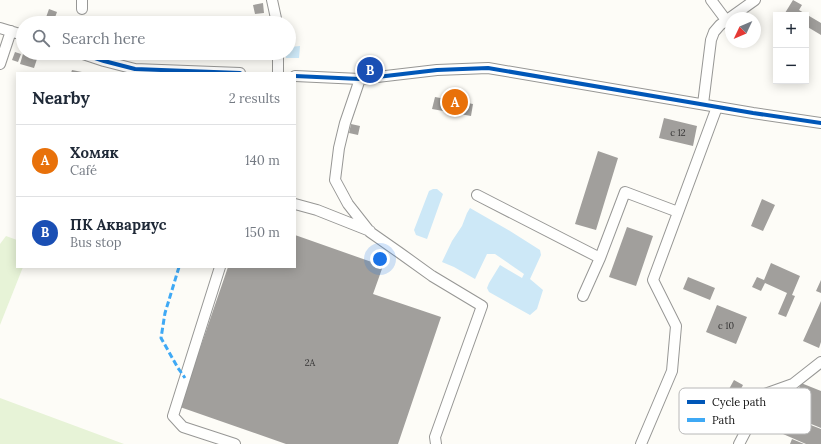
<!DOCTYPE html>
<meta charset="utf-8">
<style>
body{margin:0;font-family:Lora,serif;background:#f2f2f3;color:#1f2937}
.controls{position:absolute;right:12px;top:12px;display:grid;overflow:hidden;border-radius:0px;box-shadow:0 2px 10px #0003}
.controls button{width:36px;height:36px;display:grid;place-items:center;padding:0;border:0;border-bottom:1px solid #e0e1e3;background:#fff;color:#1f2937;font:20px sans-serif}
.compass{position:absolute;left:725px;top:12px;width:36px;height:36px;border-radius:50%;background:#fff;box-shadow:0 2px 10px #0003;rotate:226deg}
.you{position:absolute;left:380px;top:259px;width:14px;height:14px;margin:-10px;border:3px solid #fff;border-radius:50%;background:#1a73e8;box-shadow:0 0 0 6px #1a73e833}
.badge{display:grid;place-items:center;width:26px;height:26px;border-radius:50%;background:#111827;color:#fff;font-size:13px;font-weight:700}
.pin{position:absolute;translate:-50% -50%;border:2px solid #fff;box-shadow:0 1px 4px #0006}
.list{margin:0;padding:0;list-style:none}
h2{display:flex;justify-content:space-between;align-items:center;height:52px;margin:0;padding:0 16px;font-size:17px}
h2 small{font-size:13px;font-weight:400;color:#747a83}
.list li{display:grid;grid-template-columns:26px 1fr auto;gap:12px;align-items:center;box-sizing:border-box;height:72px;padding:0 16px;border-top:1px solid #e0e1e3}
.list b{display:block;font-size:15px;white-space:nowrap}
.list p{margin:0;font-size:13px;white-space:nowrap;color:#747a83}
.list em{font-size:13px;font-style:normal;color:#747a83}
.icon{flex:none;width:22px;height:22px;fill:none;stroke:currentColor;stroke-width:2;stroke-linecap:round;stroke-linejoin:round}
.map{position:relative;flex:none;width:821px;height:444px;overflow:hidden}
.search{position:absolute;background:#fff;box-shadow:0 2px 10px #0003;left:16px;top:16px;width:280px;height:44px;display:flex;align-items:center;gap:10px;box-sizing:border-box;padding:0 14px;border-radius:22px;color:#747a83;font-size:15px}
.panel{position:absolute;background:#fff;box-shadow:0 2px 10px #0003;left:16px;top:72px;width:280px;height:196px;border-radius:0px}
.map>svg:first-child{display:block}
.green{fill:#e7f3d7}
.water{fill:#cde8f7}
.building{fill:#a19f9c}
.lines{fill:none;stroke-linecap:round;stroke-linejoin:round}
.minor-casing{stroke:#979795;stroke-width:12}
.minor{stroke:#fffffe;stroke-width:10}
.quiet{stroke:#3fa9f5;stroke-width:3;stroke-dasharray:6 3;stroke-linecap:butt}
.cycleway-casing{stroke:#fff;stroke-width:6}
.cycleway{stroke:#0057b8;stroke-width:4}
.labels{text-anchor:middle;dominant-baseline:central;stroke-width:4;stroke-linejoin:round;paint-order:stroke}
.number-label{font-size:9px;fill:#353434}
.key{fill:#fff;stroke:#b8b8b8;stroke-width:1}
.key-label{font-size:11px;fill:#111}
</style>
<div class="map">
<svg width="821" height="444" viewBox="0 0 821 444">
<rect width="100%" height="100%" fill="#fdfcf7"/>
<path class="green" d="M6,236L17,240V267H23L0,325V244Z
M0,398L124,444H0Z"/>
<path class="water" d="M300,46L299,58H286L285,53H289V47Z
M433,189H437L443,194L427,239L416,235L414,230L429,191Z
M470,208L510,231L540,250L541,255L530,279L543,290L537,309L530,315L489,292L487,288L489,283L500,265L522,278L524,274L495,254H487L475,279L454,267L442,262L452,241L462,226L467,213Z"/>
<path class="building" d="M793,0L802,5L799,10L821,23V35L806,26V15H788L785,13Z
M263,3L264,13L255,14L253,5Z
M49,9L57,12L53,23H44Z
M264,17L265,23H250L249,20Z
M15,52L21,54L18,62L12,60Z
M23,54L37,59L34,68L20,64Z
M72,70L82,72V73H71Z
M435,97L473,104L471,116L432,109Z
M664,118L697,126L693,146L659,138Z
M351,124L360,126L358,135L349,133Z
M598,151L618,158L596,230L575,224Z
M762,199L775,205L763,231L751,226Z
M627,227L653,236L636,286L609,277Z
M295,235L383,266L373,294L441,317L398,444H286L180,407L228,267H295Z
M771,263L800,276L792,295L795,296L786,317L778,314L787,293L765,283L761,291L752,287L757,277L764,280Z
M688,277L715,288L710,300L683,289Z
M821,280V293L816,291Z
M821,301V342L819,348L803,341Z
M717,305L747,317L736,344L706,332Z
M734,380L743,385L733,404L743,409L737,420L718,409Z
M801,383L821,391V428L789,415Z
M790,417L821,429V444H806L783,434Z
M792,439L804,444H790Z"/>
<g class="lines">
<defs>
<path id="minor" d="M82,0V9
M272,0L277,23
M711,0L726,20
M0,28L23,35
M80,53L104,61L135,69L240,73
M0,64L11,31
M278,73V53
M295,76L360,79L437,70L488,68L753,113L821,123
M360,79L345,123L339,148L335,180L348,204L370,232L400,253L432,276L482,306L435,437L436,444
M703,104L711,40L714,32L720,25L755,0
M477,195L600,258
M295,204L317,210L370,231
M220,267L173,416L183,427L235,444
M583,296L600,258L625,192L678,212
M641,444L672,371L676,326L653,280L717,107
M739,444L765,394L793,384L821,362"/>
</defs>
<use href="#minor" class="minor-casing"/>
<use href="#minor" class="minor"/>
<path class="quiet" d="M179,267L165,313L161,338L178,368L185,378"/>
<defs>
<path id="cycleway" d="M80,53L104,61L135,69L240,73
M295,76L360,79L437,70L488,68L753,113L821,123"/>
</defs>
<use href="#cycleway" class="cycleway-casing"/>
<use href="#cycleway" class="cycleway"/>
</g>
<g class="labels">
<g class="number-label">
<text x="678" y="132">с 12</text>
<text x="726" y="325">с 10</text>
<text x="310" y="362">2А</text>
</g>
</g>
<rect x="679" y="388" width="132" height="46" rx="6" class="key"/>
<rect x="687" y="400" width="18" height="4" fill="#0057b8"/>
<rect x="687" y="418" width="18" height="4" fill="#3fa9f5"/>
<g class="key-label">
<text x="712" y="406">Cycle path</text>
<text x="712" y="424">Path</text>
</g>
</svg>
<div class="controls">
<button>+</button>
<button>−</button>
</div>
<svg class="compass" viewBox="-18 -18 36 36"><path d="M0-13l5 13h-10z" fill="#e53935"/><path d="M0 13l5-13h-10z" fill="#747a83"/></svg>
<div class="you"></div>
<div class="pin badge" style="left:455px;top:102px;background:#e8710a">A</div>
<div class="pin badge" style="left:370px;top:70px;background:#1a4fb4">B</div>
<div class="search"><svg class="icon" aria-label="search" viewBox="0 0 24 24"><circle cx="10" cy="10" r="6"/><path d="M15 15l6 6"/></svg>Search here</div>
<section class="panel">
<h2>Nearby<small>2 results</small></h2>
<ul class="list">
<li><span class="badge" style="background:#e8710a">A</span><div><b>Хомяк</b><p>Café</p></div><em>140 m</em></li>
<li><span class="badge" style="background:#1a4fb4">B</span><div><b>ПК Аквариус</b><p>Bus stop</p></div><em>150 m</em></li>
</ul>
</section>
</div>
